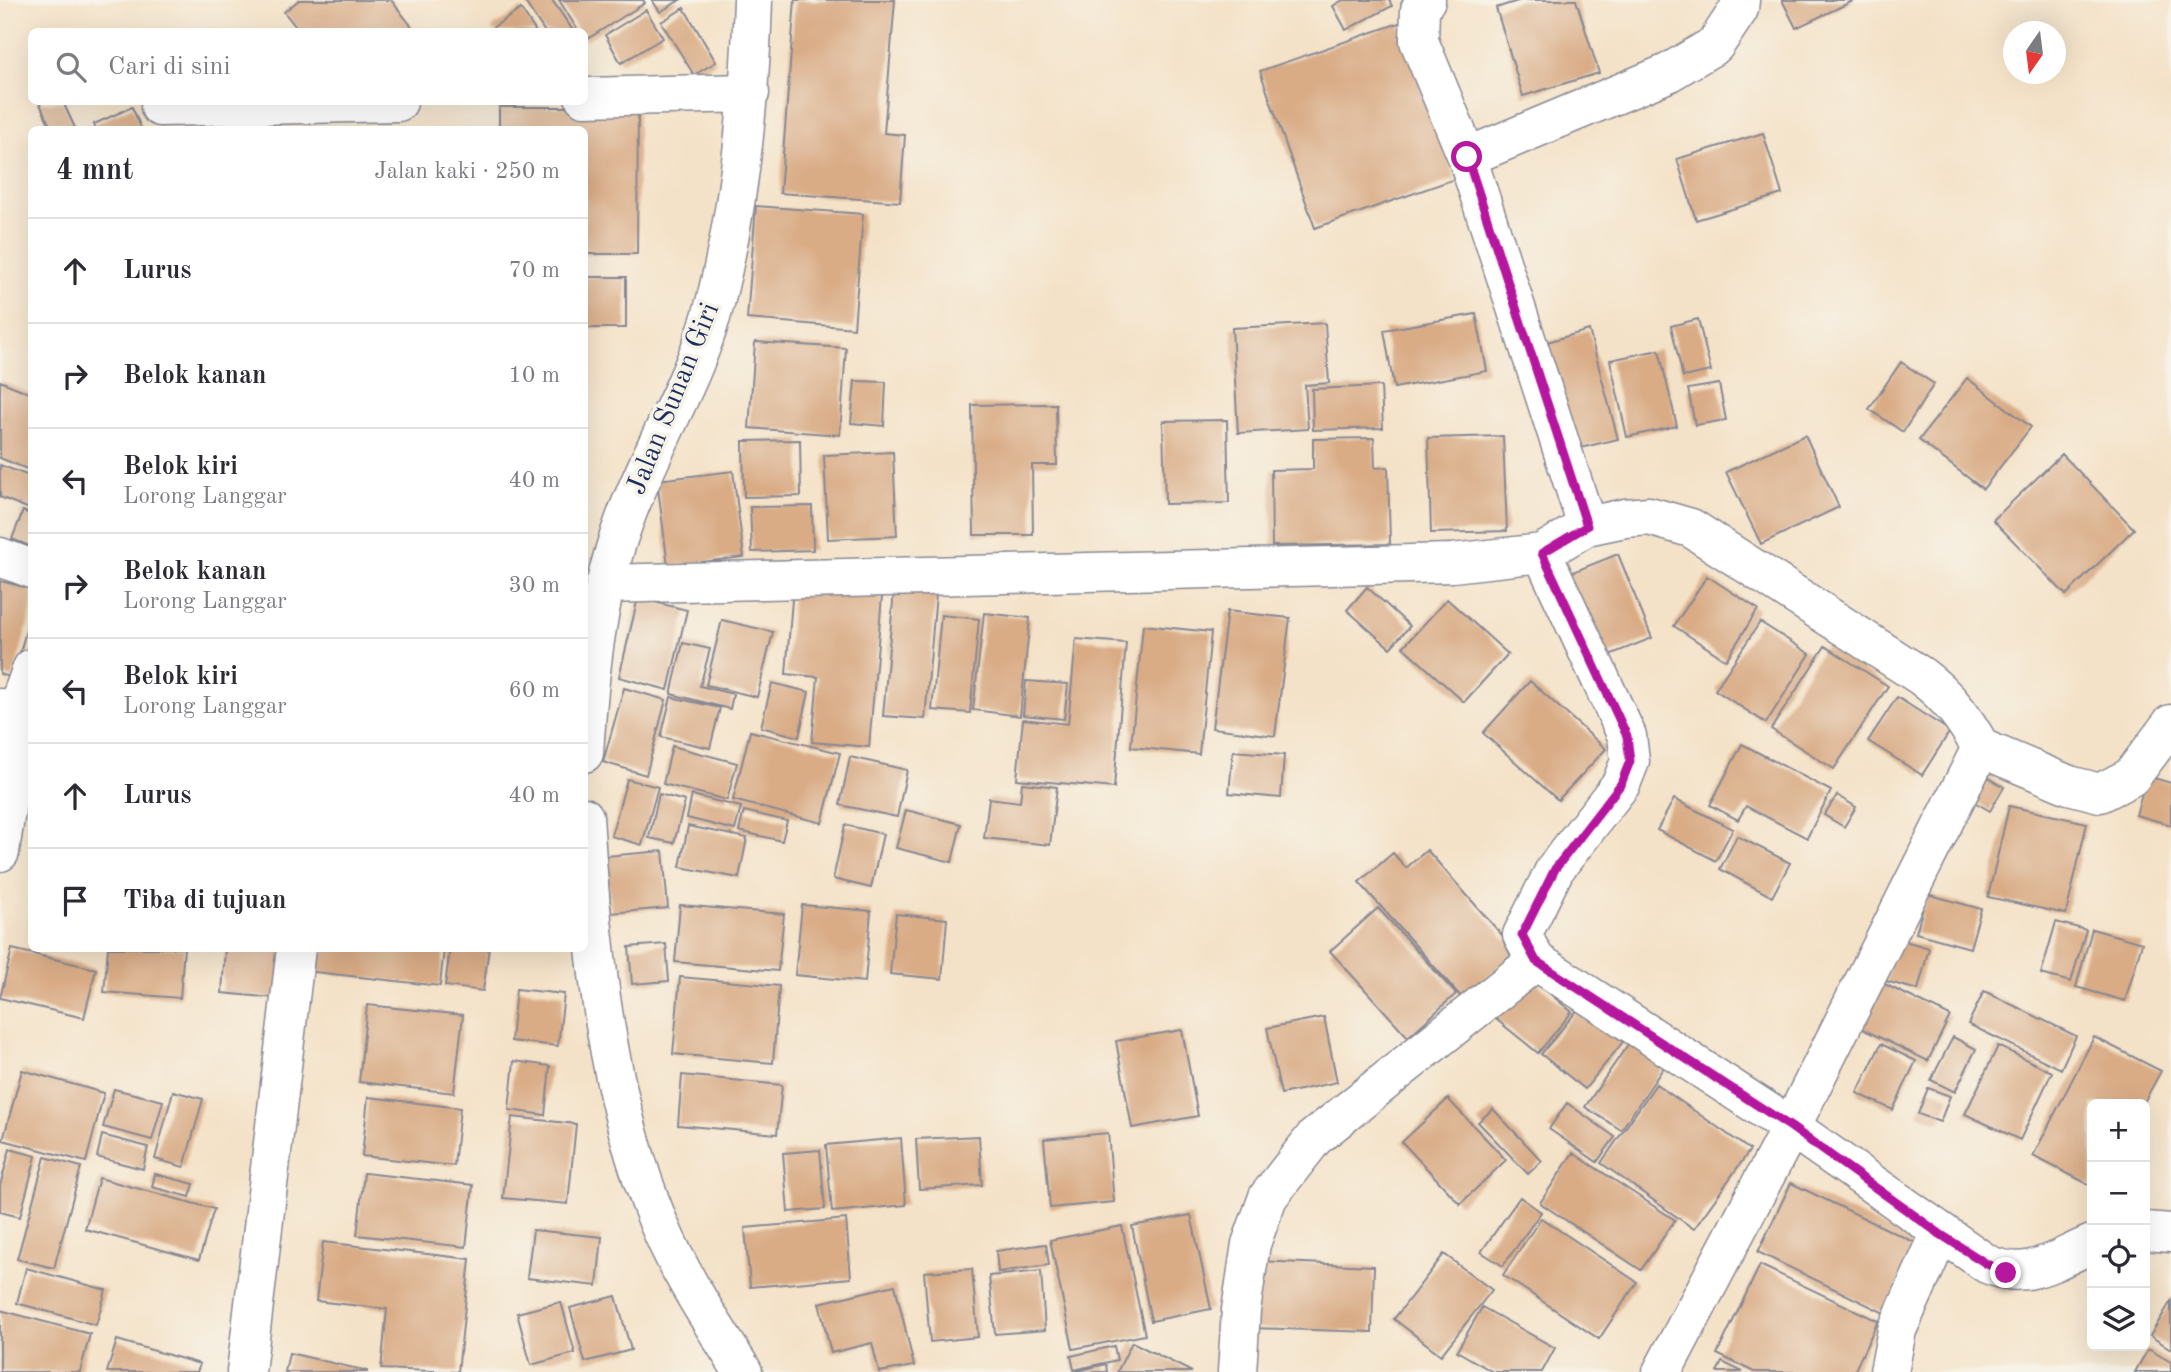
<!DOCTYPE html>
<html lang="id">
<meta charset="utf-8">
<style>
body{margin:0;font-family:"Old Standard TT",serif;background:#f7f7f7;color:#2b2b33}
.controls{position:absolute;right:21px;bottom:21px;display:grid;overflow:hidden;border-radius:10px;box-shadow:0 7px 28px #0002}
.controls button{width:63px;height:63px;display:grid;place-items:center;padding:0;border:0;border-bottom:2px solid #e1e1e2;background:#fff;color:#2b2b33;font:35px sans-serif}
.compass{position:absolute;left:2003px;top:21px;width:63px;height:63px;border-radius:50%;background:#fff;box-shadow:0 7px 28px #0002;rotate:194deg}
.stop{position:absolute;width:21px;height:21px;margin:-16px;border:5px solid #b5179e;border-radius:50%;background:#fff}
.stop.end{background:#b5179e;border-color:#fff;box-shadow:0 2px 7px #0008}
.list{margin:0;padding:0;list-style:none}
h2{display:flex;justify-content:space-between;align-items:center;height:91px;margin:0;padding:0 28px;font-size:30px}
h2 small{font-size:23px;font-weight:400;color:#7c7c81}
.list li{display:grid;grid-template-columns:46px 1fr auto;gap:21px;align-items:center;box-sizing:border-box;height:105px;padding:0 28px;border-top:2px solid #e1e1e2}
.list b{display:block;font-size:26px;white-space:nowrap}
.list p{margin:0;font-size:23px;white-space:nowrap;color:#7c7c81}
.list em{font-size:23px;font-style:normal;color:#7c7c81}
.icon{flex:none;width:38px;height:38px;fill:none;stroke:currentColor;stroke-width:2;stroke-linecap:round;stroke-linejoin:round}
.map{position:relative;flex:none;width:2171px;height:1372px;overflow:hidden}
.search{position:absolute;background:#fff;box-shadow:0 7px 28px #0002;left:28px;top:28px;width:560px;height:77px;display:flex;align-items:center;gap:18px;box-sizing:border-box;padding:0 24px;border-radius:10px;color:#7c7c81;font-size:26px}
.panel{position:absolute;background:#fff;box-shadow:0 7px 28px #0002;left:28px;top:126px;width:560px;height:826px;border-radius:10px}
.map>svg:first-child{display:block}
.building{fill:#d9ac86}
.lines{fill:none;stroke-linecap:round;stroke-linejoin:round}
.minor-casing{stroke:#888893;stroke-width:41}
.minor{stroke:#fff;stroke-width:38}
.route{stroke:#b5179e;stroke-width:9}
.labels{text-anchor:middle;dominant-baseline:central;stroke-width:7;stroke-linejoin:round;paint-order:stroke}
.street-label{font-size:28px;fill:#1b2f5e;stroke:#f7f3e8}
</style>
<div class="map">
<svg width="2171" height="1372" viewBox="0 0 2171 1372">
<rect width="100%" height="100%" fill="#f7f3e8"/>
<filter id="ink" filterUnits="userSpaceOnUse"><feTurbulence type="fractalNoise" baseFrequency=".0143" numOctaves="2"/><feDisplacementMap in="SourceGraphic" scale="14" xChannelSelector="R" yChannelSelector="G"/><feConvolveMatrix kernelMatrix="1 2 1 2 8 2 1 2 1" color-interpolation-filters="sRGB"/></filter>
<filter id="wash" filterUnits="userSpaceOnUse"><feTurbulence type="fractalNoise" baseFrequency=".00686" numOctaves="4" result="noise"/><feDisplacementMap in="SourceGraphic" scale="28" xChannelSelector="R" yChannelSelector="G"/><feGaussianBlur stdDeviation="1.57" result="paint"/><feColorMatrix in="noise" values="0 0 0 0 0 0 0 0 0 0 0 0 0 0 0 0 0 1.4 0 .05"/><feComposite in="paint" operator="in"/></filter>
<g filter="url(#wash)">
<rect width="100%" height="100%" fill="#f4e2c8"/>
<g id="blocks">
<path class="building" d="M299,0H391L416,32H300L284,12Z
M528,0H552L574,32H545L525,2Z
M559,0H643L645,3L584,41V32H579Z
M652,0H680L660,12Z
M795,0H895L884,133L905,135L900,202L780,193Z
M1343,0H1389L1392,6L1346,30L1333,6Z
M1521,0H1576L1599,73L1523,96L1496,8Z
M1782,0H1855L1796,28Z
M684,8L716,62L694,75L661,22Z
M521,9L536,32H494L492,28Z
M646,10L663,38L621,63L605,35Z
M1399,23L1455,179L1315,228L1260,71Z
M39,102H63L76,130H52Z
M132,107L142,130H96L94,124Z
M499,107H638L637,254H584V130H499Z
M1763,133L1782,194L1696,220L1677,159Z
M756,206L863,214L854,328L747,319Z
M584,277H626V328H584Z
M1476,314L1487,371L1394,388L1384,330Z
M1698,319L1711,371L1683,377L1671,326Z
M1325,323L1329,383L1305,385L1308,429L1238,433L1232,328Z
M1589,330L1618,439L1576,449L1547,342Z
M755,342L846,348L840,435L749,428Z
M1659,350L1677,426L1627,437L1610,360Z
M1901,362L1934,384L1903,432L1869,409Z
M1967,378L2031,427L1983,489L1919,440Z
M0,381L32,394V471L0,458Z
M855,381L886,382L884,426L851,423Z
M1719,384L1726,420L1695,425L1688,389Z
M1381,386L1383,428L1313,430L1312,389Z
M1056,404L1057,465H1032L1033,535H974L972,405Z
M1227,420L1229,503L1165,504L1163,421Z
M1805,435L1839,507L1761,544L1726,472Z
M1503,436L1507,531L1431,533L1428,438Z
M1374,438L1375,468L1388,467L1390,544L1272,546L1271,470L1313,469V439Z
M800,440L801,496L744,497L743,441Z
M893,452L897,536L828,539L824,455Z
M2062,454L2134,529L2066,595L1993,520Z
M0,465L32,477V510L0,497Z
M733,471L744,557L668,566L657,480Z
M812,506L813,550L752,552L750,507Z
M23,511L32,515V547L12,539Z
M1618,554L1652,638L1602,658L1568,574Z
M1707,576L1758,609L1726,660L1674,626Z
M0,581L32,589V609L13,678L0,674Z
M793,587L882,596L869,747L812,742L818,677L786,674Z
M1367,587L1410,626L1390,648L1347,610Z
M894,590L936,594L925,719L883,716Z
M638,598L687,610L668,690L619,677Z
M1447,599L1508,654L1464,702L1403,647Z
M1227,611L1290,618L1275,736L1212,728Z
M984,613L1030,618L1020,716L973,710Z
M941,615L979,619L970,713L932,710Z
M722,620L773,632L757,697L706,685Z
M1760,622L1810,654L1766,723L1715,690Z
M1143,625L1211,632L1199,754L1131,747Z
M1076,639L1126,643L1114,788L1017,779L1023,719L1068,724Z
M683,643L710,649L700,686L733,694L730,709L671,694Z
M1825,646L1888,686L1834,769L1771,729Z
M1026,681L1068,684L1064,719L1023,715Z
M1530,681L1606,749L1558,800L1483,733Z
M772,683L809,692L799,737L761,727Z
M624,688L666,700L646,775L603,762Z
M671,697L720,708L710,748L661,737Z
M1897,697L1950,731L1922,775L1868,741Z
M750,731L840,753L822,823L733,800Z
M1742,744L1831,791L1807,838L1746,806L1738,820L1710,805Z
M672,746L737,763L727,800L663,784Z
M1233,751L1284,755L1281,798L1229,793Z
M850,757L907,770L897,817L840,805Z
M1978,771L2004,787L1990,811L1964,796Z
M2147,776L2171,783V825L2136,815Z
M627,779L658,787L642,845L611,836Z
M1022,783L1057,787L1050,845L984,838L989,798L1020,802Z
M659,794L685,801L674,843L649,838Z
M692,795L741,807L735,830L687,818Z
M1837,795L1856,807L1844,827L1824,815Z
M1674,799L1733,829L1716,861L1657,830Z
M2009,806L2087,823L2066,914L1988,897Z
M906,810L961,824L952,862L896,848Z
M744,811L787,821L782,841L739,831Z
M845,825L883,834L871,888L833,879Z
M688,826L747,838L739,878L680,867Z
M1737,836L1790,863L1772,897L1720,869Z
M1427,850L1516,951L1463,999L1359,882L1393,853L1406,868Z
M663,851L668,908L611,913L606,856Z
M1927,894L1981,909L1970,948L1916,933Z
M680,905L784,914L778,971L675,962Z
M802,905L871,911L865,982L795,975Z
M1378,908L1456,994L1408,1037L1330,951Z
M896,914L947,919L942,979L890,974Z
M2056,922L2086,930L2071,982L2041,974Z
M2092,929L2142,943L2125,1001L2076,987Z
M1898,939L1929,948L1918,990L1886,981Z
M666,944L669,981L632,984L629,947Z
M108,948H184L180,998L104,992Z
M225,948H287L284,999L222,993Z
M309,948H444L440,986L306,971Z
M450,948H489L483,991L445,986Z
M12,949L96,969L84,1018L0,998Z
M1526,974L1572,1012L1538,1053L1491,1015Z
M680,977L779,986L773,1063L673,1054Z
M1870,977L1950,1016L1928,1061L1848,1022Z
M516,989L564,994L558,1046L511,1041Z
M1984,991L2076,1036L2061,1069L1968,1024Z
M367,1005L463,1015L454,1093L359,1082Z
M1580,1007L1623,1042L1585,1089L1541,1054Z
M1324,1017L1337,1082L1281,1094L1267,1028Z
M1182,1030L1198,1116L1132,1128L1116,1041Z
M1953,1037L1976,1049L1955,1092L1931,1080Z
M2094,1037L2161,1071L2143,1104H2092V1186L2033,1156Z
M1631,1040L1666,1064L1621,1130L1585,1107Z
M1881,1044L1916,1061L1893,1110L1857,1093Z
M1998,1046L2052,1072L2020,1140L1965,1114Z
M514,1061L550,1066L545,1115L509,1110Z
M22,1070L104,1093L86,1162L3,1140Z
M682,1075L782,1085L777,1134L678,1125Z
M1656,1084L1750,1150L1694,1229L1601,1163Z
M1928,1088L1950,1096L1940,1122L1918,1114Z
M114,1089L163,1101L152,1140L103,1127Z
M173,1091L203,1099L184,1167L155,1159Z
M368,1097L460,1108L454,1166L362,1156Z
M1448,1099L1506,1160L1460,1204L1402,1142Z
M1567,1103L1615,1137L1597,1162L1549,1129Z
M1493,1109L1542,1161L1528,1174L1478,1122Z
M512,1117L576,1124L568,1204L503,1198Z
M1108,1133L1114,1202L1050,1208L1044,1139Z
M102,1135L148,1147L143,1169L97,1157Z
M979,1136L982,1185L919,1189L916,1139Z
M901,1138L906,1205L832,1212L826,1145Z
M10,1149L36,1156L20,1217L0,1212V1186Z
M820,1150L825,1209L788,1212L783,1153Z
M1573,1153L1675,1220L1641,1270L1540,1203Z
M45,1157L81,1167L54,1268L17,1259Z
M364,1173L473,1185L466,1247L357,1235Z
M155,1174L194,1184L190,1197L152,1187Z
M99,1178L214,1209L199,1260L85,1229Z
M1791,1183L1918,1244L1884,1313L1758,1252Z
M1520,1197L1541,1212L1503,1266L1481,1252Z
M1191,1215L1211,1309L1151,1321L1132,1226Z
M1541,1218L1637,1282L1599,1339L1503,1275Z
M846,1219L851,1278L750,1287L745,1228Z
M1122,1226L1145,1335L1073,1349L1050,1240Z
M533,1230L602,1237L597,1286L527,1278Z
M323,1242L470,1259L458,1372L381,1369L387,1309L316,1301Z
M1046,1244L1049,1265L998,1272L996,1251Z
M1444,1254L1492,1290L1441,1355L1394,1319Z
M1255,1261L1374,1266L1372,1332L1252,1328Z
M1760,1265L1878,1321L1854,1372H1754L1717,1354Z
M26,1268L106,1290L96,1325L17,1303Z
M972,1269L978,1337L930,1342L924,1272Z
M1041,1271L1045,1330L995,1334L989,1276Z
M895,1285L914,1366L879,1372L872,1343L831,1353L819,1303Z
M616,1296L631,1350L585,1362L570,1308Z
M2171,1301V1349L2150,1336Z
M561,1302L575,1353L531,1365L517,1313Z
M1482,1307L1555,1348L1542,1372H1493L1457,1351Z
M0,1310L90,1334L80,1372H0Z
M117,1340L200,1364L197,1372H107Z
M1132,1342L1192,1372H1117Z
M1114,1346L1117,1360L1074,1370L1071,1356Z
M2148,1349L2171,1362V1372H2135Z
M289,1353L367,1371V1372H285Z
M1722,1362L1743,1372H1717Z
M1106,1364L1107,1372H1078L1077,1371Z"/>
</g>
</g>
<g filter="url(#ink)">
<use href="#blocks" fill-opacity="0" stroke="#888893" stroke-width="2"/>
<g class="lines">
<defs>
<path id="minor" d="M1426,0L1420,9L1419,41L1467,157L1587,526
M584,97L750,93
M160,107L398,102
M1467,157L1668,73L1715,45L1739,9L1740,0
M1542,553L1627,736L1630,761L1621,784L1555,869L1522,935L1536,961L1791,1127L1987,1264C2028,1282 2054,1260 2092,1244
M0,557L32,569
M605,584L1452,563L1542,553L1587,526L1625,518L1649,516L1691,528L1921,676C1948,696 1965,719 1981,748L1791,1127L1662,1372
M0,708L13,720L17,734L0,852
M13,720L32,668
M1981,748L2069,785L2100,793L2131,777L2171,724
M584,753C589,674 597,594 625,519C652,445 697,377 716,299C740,202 750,100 753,0
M584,817C593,956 606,1094 659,1224C681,1277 713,1324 743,1372
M2145,1231L2171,1233
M246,1372L296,948
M1237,1372L1241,1310L1251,1244L1268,1197L1314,1138L1536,961
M1889,1372L1897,1330L1940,1234"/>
</defs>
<use href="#minor" class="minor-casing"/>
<use href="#minor" class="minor"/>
</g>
</g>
<g class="lines" filter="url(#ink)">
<path class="route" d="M1467,157L1587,526L1542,553L1627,736L1630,761L1621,784L1555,869L1522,935L1536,961L1791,1127L1940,1234L1987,1264L2006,1273"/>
</g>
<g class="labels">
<g class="street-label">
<text transform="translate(674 399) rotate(-68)">Jalan Sunan Giri</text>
</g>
</g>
</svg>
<div class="controls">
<button>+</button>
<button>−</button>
<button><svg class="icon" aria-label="locate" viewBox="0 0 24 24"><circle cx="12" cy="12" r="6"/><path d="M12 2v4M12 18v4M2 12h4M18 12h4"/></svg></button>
<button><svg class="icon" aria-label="layers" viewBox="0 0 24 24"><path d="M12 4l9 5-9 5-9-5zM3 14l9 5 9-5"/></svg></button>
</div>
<svg class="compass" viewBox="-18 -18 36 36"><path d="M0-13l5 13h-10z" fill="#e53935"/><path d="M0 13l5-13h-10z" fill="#7c7c81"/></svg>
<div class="stop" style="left:1467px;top:157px"></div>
<div class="stop end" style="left:2006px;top:1273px"></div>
<div class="search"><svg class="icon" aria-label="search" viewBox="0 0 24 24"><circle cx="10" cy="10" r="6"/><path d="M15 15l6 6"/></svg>Cari di sini</div>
<section class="panel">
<h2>4 mnt<small>Jalan kaki · 250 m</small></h2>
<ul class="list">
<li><svg class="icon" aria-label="ahead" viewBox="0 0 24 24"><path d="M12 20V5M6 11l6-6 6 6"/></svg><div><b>Lurus</b></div><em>70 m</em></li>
<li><svg class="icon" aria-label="right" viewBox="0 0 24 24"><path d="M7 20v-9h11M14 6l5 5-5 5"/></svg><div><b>Belok kanan</b></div><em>10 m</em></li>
<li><svg class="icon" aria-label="left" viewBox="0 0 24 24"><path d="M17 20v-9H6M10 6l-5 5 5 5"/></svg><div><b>Belok kiri</b><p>Lorong Langgar</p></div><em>40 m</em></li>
<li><svg class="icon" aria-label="right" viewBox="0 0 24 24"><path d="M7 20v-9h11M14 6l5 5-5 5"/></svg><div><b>Belok kanan</b><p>Lorong Langgar</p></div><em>30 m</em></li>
<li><svg class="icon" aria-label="left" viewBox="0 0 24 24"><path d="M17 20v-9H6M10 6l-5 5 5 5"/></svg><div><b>Belok kiri</b><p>Lorong Langgar</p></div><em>60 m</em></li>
<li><svg class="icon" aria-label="ahead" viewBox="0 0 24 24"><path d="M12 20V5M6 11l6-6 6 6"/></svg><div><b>Lurus</b></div><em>40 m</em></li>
<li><svg class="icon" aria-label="arrive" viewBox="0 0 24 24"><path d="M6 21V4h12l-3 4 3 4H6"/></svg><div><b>Tiba di tujuan</b></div></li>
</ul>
</section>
</div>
